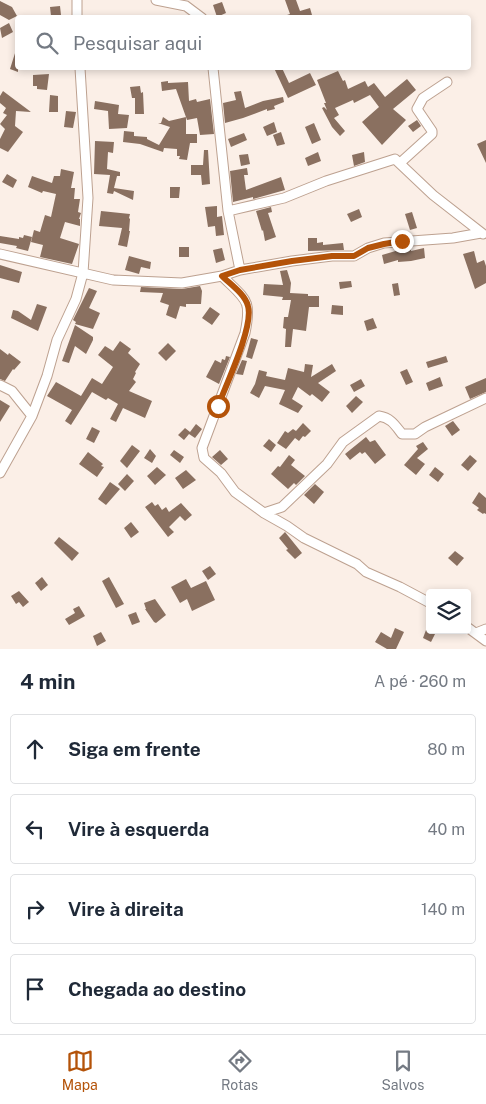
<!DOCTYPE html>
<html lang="pt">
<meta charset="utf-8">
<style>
body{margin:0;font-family:"Public Sans",sans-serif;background:#f2f2f3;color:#1f2937}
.controls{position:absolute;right:15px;bottom:15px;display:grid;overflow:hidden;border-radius:5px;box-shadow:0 2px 8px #0003}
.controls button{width:45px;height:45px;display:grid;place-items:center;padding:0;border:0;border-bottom:1px solid #e0e1e3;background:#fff;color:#1f2937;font:25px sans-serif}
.stop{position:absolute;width:15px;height:15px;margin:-11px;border:4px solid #b45309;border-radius:50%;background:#fff}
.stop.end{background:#b45309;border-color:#fff;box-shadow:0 1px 5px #0008}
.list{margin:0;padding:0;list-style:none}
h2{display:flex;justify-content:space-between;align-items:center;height:65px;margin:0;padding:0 20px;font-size:21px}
h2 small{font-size:16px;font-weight:400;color:#747a83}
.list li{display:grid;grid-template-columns:32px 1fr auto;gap:15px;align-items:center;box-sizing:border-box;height:70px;margin:0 10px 10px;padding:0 10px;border:1px solid #e0e1e3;border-radius:5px}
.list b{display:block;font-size:19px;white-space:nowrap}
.list em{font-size:16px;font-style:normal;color:#747a83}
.icon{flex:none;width:28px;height:28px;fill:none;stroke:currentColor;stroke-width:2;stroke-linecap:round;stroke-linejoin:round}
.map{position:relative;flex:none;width:486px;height:649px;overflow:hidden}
.search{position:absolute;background:#fff;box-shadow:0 2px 8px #0003;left:15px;right:15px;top:15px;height:55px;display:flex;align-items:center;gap:12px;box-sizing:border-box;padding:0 18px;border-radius:5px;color:#747a83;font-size:19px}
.sheet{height:385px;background:#fff}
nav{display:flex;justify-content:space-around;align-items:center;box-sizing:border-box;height:70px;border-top:1px solid #e0e1e3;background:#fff;font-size:14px;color:#747a83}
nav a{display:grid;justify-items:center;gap:2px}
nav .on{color:#b45309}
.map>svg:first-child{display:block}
.building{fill:#8a7060}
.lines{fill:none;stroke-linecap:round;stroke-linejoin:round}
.minor-casing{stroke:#bda190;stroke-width:11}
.minor{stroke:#fff;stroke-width:9}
.route{stroke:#b45309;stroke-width:6}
</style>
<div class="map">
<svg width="486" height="649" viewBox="0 0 486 649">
<rect width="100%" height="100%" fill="#fbefe7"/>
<path class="building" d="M285,0H296L300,11L310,8L312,15L303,18H285L284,16L290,14Z
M0,1L12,7L17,16L9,20L0,15Z
M222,2L226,13L217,17L213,5Z
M60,6L61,15L51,16L50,7Z
M9,23L13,32L2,38L0,28Z
M16,50H18V72L10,69Z
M274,68H282L289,83L310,73L316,85L288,98Z
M338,71L343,81L345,80L348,89L365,81L368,87L374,83L385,97L407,79L416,90L393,109L406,120L382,145L362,122L379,107L370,95L354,103L353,100L335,108L339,115L334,118L345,131L340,136L332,127L322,108L324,107L327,110L324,103H326L317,80Z
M49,74L47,90L37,89V86H33V75Z
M168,81V83L188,82L189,101L196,99L197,102L210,99L214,134L200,135L197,118L187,120L176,89L162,91L161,82Z
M140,86L141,93L143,92L144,114H135V98H132L130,87Z
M3,91L31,112L16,111L15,126L23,132L8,152L0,148V139L5,129L0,124L7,115L3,113L6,108L0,103V96Z
M241,91L245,108L263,101L283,97L284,102L274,106L275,109L267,111V109L243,118L225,123L223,103L236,100L234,92Z
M50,95L58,96V112H49Z
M95,101L119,105L118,114L129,115L127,128L109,129L108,111L94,109Z
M66,111L76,112L73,128L64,127Z
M163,117L169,121L186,117V134H197V143H190L187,160L179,159L180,156H177V149L164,148L163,152L140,144L123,142L124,131L134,132V136L147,137V139L159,145L170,127L158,123H161Z
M417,120L421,126L413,132L408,126Z
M274,122L277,132L267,136L263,127Z
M314,123L321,140L312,144L305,127Z
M281,132L285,144L277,146L273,135Z
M244,133L247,140L231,147L228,139Z
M486,140V163L477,144Z
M95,141L114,142L113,153L108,152L107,169L120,172V176H117L114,188L134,191L133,200L114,191L113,194L107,193L110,175L94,174Z
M204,150H208L210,184L202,185L201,175H191V165H203Z
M318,152L321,161L308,166L305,158Z
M364,152L365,162L354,166L352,155Z
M248,154L250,164L241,166L239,155Z
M247,168L248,175H244L246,190L281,177L285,190L253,199V197L233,202L230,171Z
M61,169L74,172L71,188H75L74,199H80L78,212L81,213L79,219H80V226L65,222L60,238L79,244L72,264L40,257L43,245L31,242L34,230L40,232L45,215L51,217L56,194L43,191L42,193L28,187L32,176L52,183L54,176H60Z
M7,174L17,180L13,188L2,182Z
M170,187H180L179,198H170Z
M217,206V217L222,216L224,235L216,236L215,226L208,227L205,207Z
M271,207L272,212L268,213L276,237L265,241L263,230L262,231L256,211Z
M359,209L362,217L351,222L347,214Z
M101,211L130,214L129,218L130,219L129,231H130L127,247L118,245L122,228L99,226Z
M412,212L417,228L410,230L405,214Z
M24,235L32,237L28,251L16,248L17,246L0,243V236L19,239V237L23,238Z
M308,238H317V243L323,242V245L343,243L344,250L308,251Z
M179,247H189V257H179Z
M222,248L225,260L216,263L213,250Z
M424,248L425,258L411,261L398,262V260L384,264L382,255L399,250L411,249V251Z
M474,251L477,263L484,260L486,266V283L475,289L463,254Z
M129,256L151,262L150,269L141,267L139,274L125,270Z
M0,265L22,272L19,283L0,278Z
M287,270L291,283L290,293L308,294V296H319V307H309L306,331L293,329L291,347H285L286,329L283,328L284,317H288L291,300H282L283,297L263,295L264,284L283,285L280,271Z
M351,281L352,287L340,289L339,282Z
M398,283L400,295L394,296L392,284Z
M200,286L202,291L201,304H186V307L180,306L176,319L166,315L169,305L160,302L163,293L140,292L141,287L182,289Z
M89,288L97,291L89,308L100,313L93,329L75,324L76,322L73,320Z
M37,304L47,307L38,331L11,318L13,310L18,311L31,320Z
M332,305L343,306V315L331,314Z
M210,307L220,314L212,325L202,318Z
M373,318L377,328L367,331L364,321Z
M75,325L93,337V340L86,354L75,346L69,363L62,361Z
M251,338L258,340L252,359L246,357Z
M120,341L131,349L128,353L140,364L135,372L136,373L133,379L136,382L129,391L152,401L145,418L123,408L116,422L110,419L118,404L108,398L106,400L92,392L71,425L65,421L72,410L47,396L56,382L81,396L92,378L102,384L113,367L98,355L105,346L113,351Z
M168,343L176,351L166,361L158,353Z
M0,349L8,355L9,353L21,362L14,370L13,369L5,381L0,379Z
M226,356L230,357L219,384L206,377L215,360L221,363L222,359L225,360Z
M446,356L448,362L428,368L426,362Z
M242,360L247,361L243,375L236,374Z
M305,364L313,365L311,377L332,364L336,371L318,383L330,392L322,402L312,394L310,396L298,387L292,399L303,406L298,413L279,404L285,390L265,386L259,398L250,393L255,384L259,370L267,372L266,376L285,380L288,368L304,372Z
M407,369L413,382L406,385L400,372Z
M440,377L443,386L429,391L426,383Z
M486,378V392L470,399L465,387Z
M361,379L365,386L354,392L350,385Z
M356,396L363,402L352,413L346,406Z
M0,400L10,406L0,422Z
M453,421L460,430L452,436L445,426Z
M303,423L311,431L305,437L303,436L299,441L295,438L286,449L277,443L285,431L288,433L293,429L296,431Z
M196,424L202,429L195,438L189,434L184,440L178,435L185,428L190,432Z
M92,427L100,431L94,443L86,439Z
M366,437L370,442L375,440L386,455L375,464L365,452L362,454L360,452L350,460L345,454Z
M269,439L276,445L271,452L263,446Z
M423,442L428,449L417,458L425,464L416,475L404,465L418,449L416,446Z
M132,445L140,451L127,468L120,461Z
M150,449L156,456L152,463L144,458Z
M174,450L184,457L180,463L170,455Z
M220,450L228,459L221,465L212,457Z
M88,452L103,464L101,466L104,467L97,477L79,464Z
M289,455L295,460L291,465L305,476L296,485L294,483L288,489L271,474L278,466L280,467Z
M470,455L477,461L468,471L461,465Z
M157,467L166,475L155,485L147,476Z
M435,467L444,474L438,482L429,475Z
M186,470L196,480L183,489L175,478Z
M127,474L134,481L125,491L118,484Z
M110,482L120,489L106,505L98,499Z
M315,484L324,492L314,504L304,495Z
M479,492L486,498V514L484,513L483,514L477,510L479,508L472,503Z
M152,502L155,506L158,504L162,510L166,507L169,512L181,503L192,515L185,521L180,516L169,527L174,532L168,537L145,507Z
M131,522L139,532L131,538L124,528Z
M285,532L302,553L295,559L286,550L288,549L279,538Z
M59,537L79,553L72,561L54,543Z
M455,551L464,558L457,566L448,558Z
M210,566L216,574L208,580L202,571Z
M42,577L48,585L41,591L35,583Z
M109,577L124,604L116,608L102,581Z
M186,579L191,588L206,581L215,600L192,611L187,599L180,603L171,587Z
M19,591L29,602L23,607L19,602L16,604L11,596Z
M155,599L166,615L156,623L154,622L145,609H146L144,603Z
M79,606L85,616L69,625L65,619L75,613L73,609Z
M136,612L140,622L132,625L128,615Z
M395,628L404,632L396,649H387L375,642L381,632L391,638Z
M426,630H437L431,642L423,638Z
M101,632L106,641L97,646L93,636Z"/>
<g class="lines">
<defs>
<path id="minor" d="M156,0L186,6L202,18
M77,18V0
M213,68L228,211L240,270
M400,163L432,134V131L417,109L423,98L447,82
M228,211L284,198L326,181L395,159L433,195L483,234
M0,254L113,280L182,283L222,276L240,270L292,261L332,256H354L368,248L384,243L453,238L481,233
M222,276C246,300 252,299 245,333L202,448L204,458L221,473L235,492L264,513L287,526L304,538L357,564L366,572L400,587L430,603
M0,385L12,391L32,416
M0,473L32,416L47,376L57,340L76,299L83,273L88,198L80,68
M264,513L282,507L327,464L343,442L379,416C391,418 395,425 402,434H415L425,427L486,398
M467,627L486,641
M476,633L486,629"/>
</defs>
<use href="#minor" class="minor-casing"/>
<use href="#minor" class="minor"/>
</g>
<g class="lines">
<path class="route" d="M218,406C226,385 254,326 248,306C245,294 230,284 222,276L240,270L292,261L332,256H354L368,248L384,244L402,241"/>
</g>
</svg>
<div class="controls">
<button><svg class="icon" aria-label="layers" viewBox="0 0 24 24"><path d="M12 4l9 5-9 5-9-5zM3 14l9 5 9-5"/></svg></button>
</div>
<div class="stop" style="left:218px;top:406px"></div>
<div class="stop end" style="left:402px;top:241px"></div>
<div class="search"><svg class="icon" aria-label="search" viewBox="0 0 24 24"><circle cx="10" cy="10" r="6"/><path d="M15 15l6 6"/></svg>Pesquisar aqui</div>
</div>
<section class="sheet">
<h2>4 min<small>A pé · 260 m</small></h2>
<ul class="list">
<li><svg class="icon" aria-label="ahead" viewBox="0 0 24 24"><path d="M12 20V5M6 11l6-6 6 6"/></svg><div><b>Siga em frente</b></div><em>80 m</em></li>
<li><svg class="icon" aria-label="left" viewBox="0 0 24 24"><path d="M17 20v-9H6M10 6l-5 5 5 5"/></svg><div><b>Vire à esquerda</b></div><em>40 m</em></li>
<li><svg class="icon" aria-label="right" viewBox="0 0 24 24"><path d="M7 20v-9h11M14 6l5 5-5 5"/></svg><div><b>Vire à direita</b></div><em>140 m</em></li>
<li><svg class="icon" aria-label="arrive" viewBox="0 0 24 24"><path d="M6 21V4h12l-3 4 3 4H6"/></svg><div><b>Chegada ao destino</b></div></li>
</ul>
</section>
<nav>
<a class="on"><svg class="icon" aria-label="map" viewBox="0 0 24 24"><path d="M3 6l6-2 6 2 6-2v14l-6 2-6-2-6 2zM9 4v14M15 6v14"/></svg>Mapa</a>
<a><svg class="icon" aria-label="directions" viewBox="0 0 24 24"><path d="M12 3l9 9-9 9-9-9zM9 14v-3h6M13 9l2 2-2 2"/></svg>Rotas</a>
<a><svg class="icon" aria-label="saved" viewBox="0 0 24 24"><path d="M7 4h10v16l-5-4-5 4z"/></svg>Salvos</a>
</nav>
